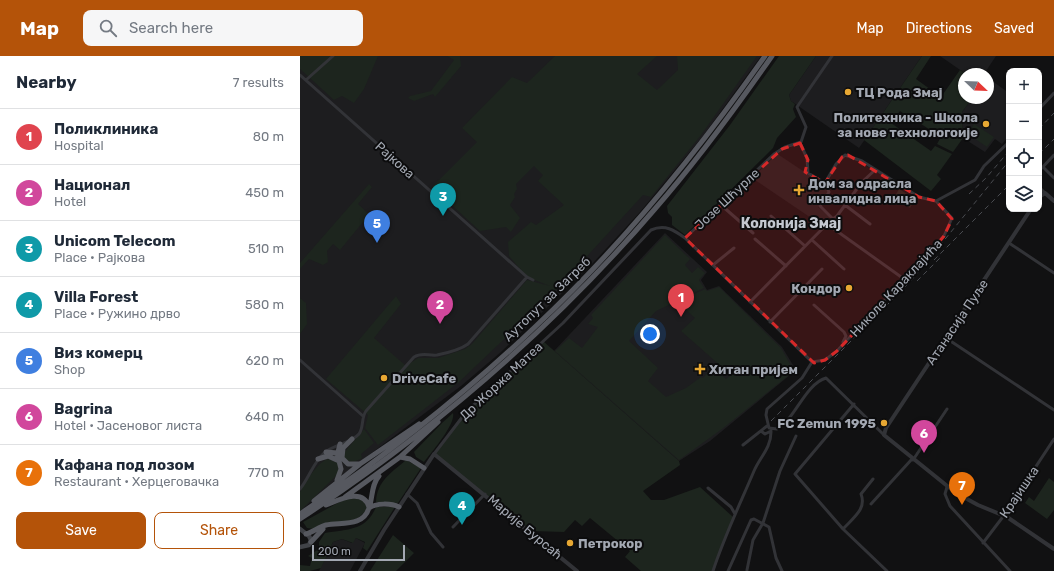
<!DOCTYPE html>
<meta charset="utf-8">
<style>
body{margin:0;font-family:Rubik,sans-serif;background:#f6f6f7;color:#1f2937}
.controls{position:absolute;right:12px;top:12px;display:grid;overflow:hidden;border-radius:8px;box-shadow:0 1px 3px #0004}
.controls button{width:36px;height:36px;display:grid;place-items:center;padding:0;border:0;border-bottom:1px solid #e0e1e3;background:#fff;color:#1f2937;font:20px sans-serif}
.compass{position:absolute;left:658px;top:12px;width:36px;height:36px;border-radius:50%;background:#fff;box-shadow:0 1px 3px #0004;rotate:113deg}
.scale{position:absolute;left:12px;bottom:10px;width:93px;box-sizing:border-box;padding-left:4px;border:2px solid #a3a8b2;border-top:0;font-size:11px;line-height:14px;white-space:nowrap;color:#a3a8b2;-webkit-text-stroke:3px #0c0c0d;paint-order:stroke}
.you{position:absolute;left:350px;top:278px;width:14px;height:14px;margin:-10px;border:3px solid #fff;border-radius:50%;background:#1a73e8;box-shadow:0 0 0 6px #1a73e833}
.badge{display:grid;place-items:center;width:26px;height:26px;border-radius:50%;background:#b45309;color:#fff;font-size:13px;font-weight:700}
.pin{position:absolute;translate:-50% -33px;filter:drop-shadow(0 1px 2px #0008)}
.pin::after{content:'';position:absolute;top:21px;width:14px;height:12px;background:inherit;clip-path:polygon(0 0,100% 0,50% 100%)}
.list{margin:0;padding:0;list-style:none}
h2{display:flex;justify-content:space-between;align-items:center;height:52px;margin:0;padding:0 16px;font-size:17px}
h2 small{font-size:13px;font-weight:400;color:#747a83}
.list li{display:grid;grid-template-columns:26px 1fr auto;gap:12px;align-items:center;box-sizing:border-box;height:56px;padding:0 16px;border-top:1px solid #e0e1e3}
.list b{display:block;font-size:15px;white-space:nowrap}
.list p{margin:0;font-size:13px;white-space:nowrap;color:#747a83}
.list em{font-size:13px;font-style:normal;color:#747a83}
.actions{display:flex;gap:8px;padding:12px 16px}
.actions a{flex:1;padding:9px 0;border:1px solid #b45309;border-radius:8px;text-align:center;font-size:14px;color:#b45309}
.actions .main{background:#b45309;color:#fff}
.icon{flex:none;width:22px;height:22px;fill:none;stroke:currentColor;stroke-width:2;stroke-linecap:round;stroke-linejoin:round}
.map{position:relative;flex:none;width:754px;height:515px;overflow:hidden}
header{display:flex;align-items:center;gap:24px;box-sizing:border-box;height:56px;padding:0 20px;background:#b45309;color:#fff}
header strong{font-size:19px}
nav{display:flex;gap:22px;margin-inline-start:auto;font-size:14px}
.search{width:280px;height:36px;background:#f6f6f7;display:flex;align-items:center;gap:10px;box-sizing:border-box;padding:0 14px;border-radius:8px;color:#747a83;font-size:15px}
main{display:flex}
aside{flex:1;background:#fff}
.map>svg:first-child{display:block}
.built{fill:#1d1d1f}
.green{fill:#1d251e}
.lines{fill:none;stroke-linecap:round;stroke-linejoin:round}
.minor{stroke:#323337;stroke-width:3}
.tertiary{stroke:#323337;stroke-width:4}
.secondary{stroke:#404247;stroke-width:4.5}
.trunk{stroke:#56585f;stroke-width:5}
.rail{stroke:#494b50;stroke-width:1;stroke-dasharray:5 4;stroke-linecap:butt}
.marked{fill:#d62828;fill-opacity:0.2;stroke:#d62828;stroke-width:3;stroke-dasharray:8 5;stroke-linejoin:round}
.poi-dot{fill:#e8a833;stroke:#0c0c0d;stroke-width:1.5}
.labels{text-anchor:middle;dominant-baseline:central;stroke-width:4;stroke-linejoin:round;paint-order:stroke}
.poi-label{font-size:13px;font-weight:bold;fill:#a3a8b2;stroke:#0c0c0d;text-anchor:start}
.street-label{font-size:13px;fill:#a3a8b2;stroke:#0c0c0d}
.neighbourhood-label{font-size:14px;font-weight:bold;fill:#c3c7cf;stroke:#0c0c0d}
</style>
<header>
<strong>Map</strong>
<div class="search"><svg class="icon" aria-label="search" viewBox="0 0 24 24"><circle cx="10" cy="10" r="6"/><path d="M15 15l6 6"/></svg>Search here</div>
<nav><a>Map</a><a>Directions</a><a>Saved</a></nav>
</header>
<main>
<aside>
<h2>Nearby<small>7 results</small></h2>
<ul class="list">
<li><span class="badge" style="background:#e0444e">1</span><div><b>Поликлиника</b><p>Hospital</p></div><em>80 m</em></li>
<li><span class="badge" style="background:#d1479c">2</span><div><b>Национал</b><p>Hotel</p></div><em>450 m</em></li>
<li><span class="badge" style="background:#0f9aa8">3</span><div><b>Unicom Telecom</b><p>Place · Рајкова</p></div><em>510 m</em></li>
<li><span class="badge" style="background:#0f9aa8">4</span><div><b>Villa Forest</b><p>Place · Ружино дрво</p></div><em>580 m</em></li>
<li><span class="badge" style="background:#3f7fe0">5</span><div><b>Виз комерц</b><p>Shop</p></div><em>620 m</em></li>
<li><span class="badge" style="background:#d1479c">6</span><div><b>Bagrina</b><p>Hotel · Јасеновог листа</p></div><em>640 m</em></li>
<li><span class="badge" style="background:#e8710a">7</span><div><b>Кафана под лозом</b><p>Restaurant · Херцеговачка</p></div><em>770 m</em></li>
</ul>
<div class="actions"><a class="main">Save</a><a>Share</a></div>
</aside>
<div class="map">
<svg width="754" height="515" viewBox="0 0 754 515">
<rect width="100%" height="100%" fill="#111112"/>
<path class="built" d="M0,0H461L403,80L340,156L293,207L201,296L161,330L33,426L0,456Z
M516,0H622L559,92L491,45L489,39Z
M640,0H696L684,18H666Z
M688,22L709,37V80L702,88L695,83L685,96L663,82L662,56L671,44L672,45L674,42H688Z
M476,99H479L524,129L528,135L518,151L530,161L523,170L452,122Z
M365,177L407,216L401,224L407,234L419,230L482,291L496,314L410,385L379,405L254,295Z
M56,482L65,487L50,515H19L33,486L42,483L52,487Z"/>
<path class="green" d="M0,0H78L64,33L54,47L42,40L34,44L0,13Z
M147,0H160L161,10L135,41L133,38L114,45L108,42L110,40L131,35L154,4Z
M255,0H357L337,18L357,34L378,14L377,0H457L401,79L351,141L343,139L258,232L159,326L78,389L65,372L68,359L26,323L96,240L101,248L74,282L106,310L118,302H138L165,293L172,288L227,224L250,230L227,221L209,200L208,186L231,166L236,169L264,149L238,125L243,119L234,110L216,128L217,133L214,138L215,141L210,149L220,162L211,176L206,171L180,175L132,131L177,86L162,72L212,21L227,27Z
M479,0H516L489,39L491,45L495,48L493,53L496,61L477,82L473,92L385,179L372,169V161L368,157L367,150L430,69Z
M622,0H631L616,23L641,41L660,14L666,18H664V42H674L672,45L671,44L662,56L663,82L653,96L637,88L641,81L615,64L614,65L600,55L593,64L583,57Z
M581,60L631,95L635,90L652,98L637,119L641,123L631,135L564,84Z
M674,68L694,81L687,91L668,78Z
M69,128L72,131L58,148L73,162L67,169L63,166L40,194L33,188L27,195L28,206L23,209L9,203L0,213V207Z
M599,133L615,143L610,152L594,142Z
M365,179L390,203L385,209L392,217L398,211L405,217L399,224L404,232L356,255L329,285L358,312L348,325L366,341L386,332L401,321L403,322L413,311L426,323L431,319L381,275L395,262L377,246L405,233L407,235L419,231L481,292L494,315L422,373L379,404L255,295L269,282L282,292L298,271L288,268L293,262L291,259Z
M0,242L6,247L7,268L0,278Z
M243,285L379,405L380,409L343,435L351,444H364L400,431L433,461L414,515H341L325,501L330,495L290,462L282,470L275,464L264,476L232,475L134,398L161,360Z
M153,357C156,368 131,397 124,406L116,401L114,396C127,383 139,369 153,357Z
M64,373L74,387L61,398L62,402C55,406 51,408 44,402L43,398Z
M28,403L38,407L39,417L0,455C0,450 0,440 0,436C5,426 19,405 28,403Z
M106,404L121,412L98,447L76,446C77,425 91,417 106,404Z
M749,422L754,426V454L747,463L725,447L729,441L734,445Z
M60,442L64,446L67,452C59,469 30,469 14,473L7,472L3,466L45,443Z
M76,451H95L67,495L63,492L65,486L56,482L53,487L42,483L33,486L21,512L10,515H0V509L10,510L12,502L8,500L19,493V486L25,477C48,473 66,475 76,451Z
M93,479L114,497L96,515H70Z"/>
<g class="lines">
<path class="minor" d="M0,19L227,221L233,224
M6,24L33,0
M739,53L754,37
M500,87L507,102L508,117L525,127
M743,111L754,122
M739,115L754,99
M739,131L745,137
M636,145L675,124L684,110L709,86
M421,149L453,177
M545,149L570,168
M471,160L505,190
M533,163L520,150L529,136L525,127L536,108L545,99L562,105L619,141L636,145
M527,168L604,223
M385,182L474,98L485,91L501,86L506,71L497,51L532,0
M455,183L486,210
M512,184L544,213
M709,187L754,217
M413,209L434,192
M450,246L530,165L537,160L562,126L575,114
M514,249L544,276L546,280L543,286
M470,266L522,213
M646,282L754,354
M0,304L63,360
M512,306L502,322L467,353L466,359L469,372L477,373C494,365 505,328 526,322L584,379
M512,306L525,304L537,295L644,180L652,162L636,145
M554,348L495,418L543,473L587,515
M461,375L465,378L471,375
M443,389L467,370
M134,398L167,355L263,267L351,174C365,168 374,174 385,182L512,306
M613,404L647,353
M647,431L645,438L650,450L710,515
M408,432L431,451L435,458
M0,433C9,422 13,407 24,397C34,388 50,388 59,378C64,371 61,362 66,355L114,301C122,296 129,300 137,299C147,297 160,294 168,288L227,221
M107,438L117,447L131,477L143,491
M571,448L612,403
M153,471L185,438
M543,473C553,462 567,453 561,438L573,423
M683,487L702,462L754,383
M447,514L453,484L463,467L480,415L496,380
M413,515C424,481 440,448 454,415C460,401 471,392 471,376
M428,515L451,464L454,463L469,471L476,502L482,515"/>
<path class="tertiary" d="M739,141L745,137L754,145
M731,153L586,372L584,379L656,437L678,449L707,461L754,493
M60,515L84,474L134,398L277,515"/>
<path class="secondary" d="M0,473L9,480L11,484L9,489L0,491"/>
<path class="trunk" d="M26,396L37,397L48,408H59
M37,400L40,388
M100,401L110,403L124,412
M42,402L43,392L52,383
M18,403L28,400L39,405L41,413L37,424
M45,441L100,401L138,366
M14,445L60,408L119,368
M26,449C39,444 63,431 69,451
M69,452C76,447 91,447 99,451
M0,458C84,401 164,339 237,269C323,188 397,97 465,0
M0,463C132,376 251,274 354,154C397,105 435,53 472,0
M6,478C13,476 19,471 26,469C42,466 63,471 69,452C73,441 71,429 79,420
M11,486L23,473"/>
<path class="rail" d="M739,73L754,57
M739,98L754,83
M669,138L686,122L709,95
M634,204L709,129
M617,225L640,202
M471,365L610,226L709,105"/>
</g>
<path class="marked" d="M500,87L508,104L505,116L525,127L542,101L548,99L619,141L636,145L652,163L644,180L631,196L537,295L525,304L514,307L385,182L482,93Z"/>
<g class="poi-dot">
<circle cx="548" cy="36" r="4"/>
<circle cx="686" cy="68" r="4"/>
<path d="M497 128h4v4h4v4h-4v4h-4v-4h-4v-4h4z"/>
<circle cx="549" cy="232" r="4"/>
<path d="M398 307h4v4h4v4h-4v4h-4v-4h-4v-4h4z"/>
<circle cx="84" cy="322" r="4"/>
<circle cx="584" cy="367" r="4"/>
<circle cx="270" cy="487" r="4"/>
</g>
<g class="labels">
<g class="poi-label">
<text x="556" y="36">ТЦ Рода Змај</text>
<text x="678" y="61" text-anchor="end">Политехника - Школа<tspan x="678" dy="15">за нове технологоије</tspan></text>
<text x="508" y="127">Дом за одрасла<tspan x="508" dy="15">инвалидна лица</tspan></text>
<text x="541" y="232" text-anchor="end">Кондор</text>
<text x="409" y="313">Хитан пријем</text>
<text x="92" y="322">DriveCafe</text>
<text x="576" y="367" text-anchor="end">FC Zemun 1995</text>
<text x="278" y="487">Петрокор</text>
</g>
<g class="street-label">
<text transform="translate(95 104) rotate(42)">Рајкова</text>
<text transform="translate(427 143) rotate(-43)">Јозе Шћурле</text>
<text transform="translate(596 232) rotate(-47)">Николе Караклајића</text>
<text transform="translate(247 243) rotate(-44)">Аутопут за Загреб</text>
<text transform="translate(657 266) rotate(-56)">Атанасија Пуље</text>
<text transform="translate(201 325) rotate(-43)">Др Жоржа Матеа</text>
<text transform="translate(719 436) rotate(-56)">Крајишка</text>
<text transform="translate(225 471) rotate(40)">Марије Бурсаћ</text>
</g>
<g class="neighbourhood-label">
<text x="491" y="167">Колонија Змај</text>
</g>
</g>
</svg>
<div class="controls">
<button>+</button>
<button>−</button>
<button><svg class="icon" aria-label="locate" viewBox="0 0 24 24"><circle cx="12" cy="12" r="6"/><path d="M12 2v4M12 18v4M2 12h4M18 12h4"/></svg></button>
<button><svg class="icon" aria-label="layers" viewBox="0 0 24 24"><path d="M12 4l9 5-9 5-9-5zM3 14l9 5 9-5"/></svg></button>
</div>
<svg class="compass" viewBox="-18 -18 36 36"><path d="M0-13l5 13h-10z" fill="#e53935"/><path d="M0 13l5-13h-10z" fill="#747a83"/></svg>
<div class="scale">200 m</div>
<div class="you"></div>
<div class="pin badge" style="left:381px;top:261px;background:#e0444e">1</div>
<div class="pin badge" style="left:140px;top:268px;background:#d1479c">2</div>
<div class="pin badge" style="left:143px;top:160px;background:#0f9aa8">3</div>
<div class="pin badge" style="left:162px;top:469px;background:#0f9aa8">4</div>
<div class="pin badge" style="left:77px;top:187px;background:#3f7fe0">5</div>
<div class="pin badge" style="left:624px;top:397px;background:#d1479c">6</div>
<div class="pin badge" style="left:662px;top:449px;background:#e8710a">7</div>
</div>
</main>
